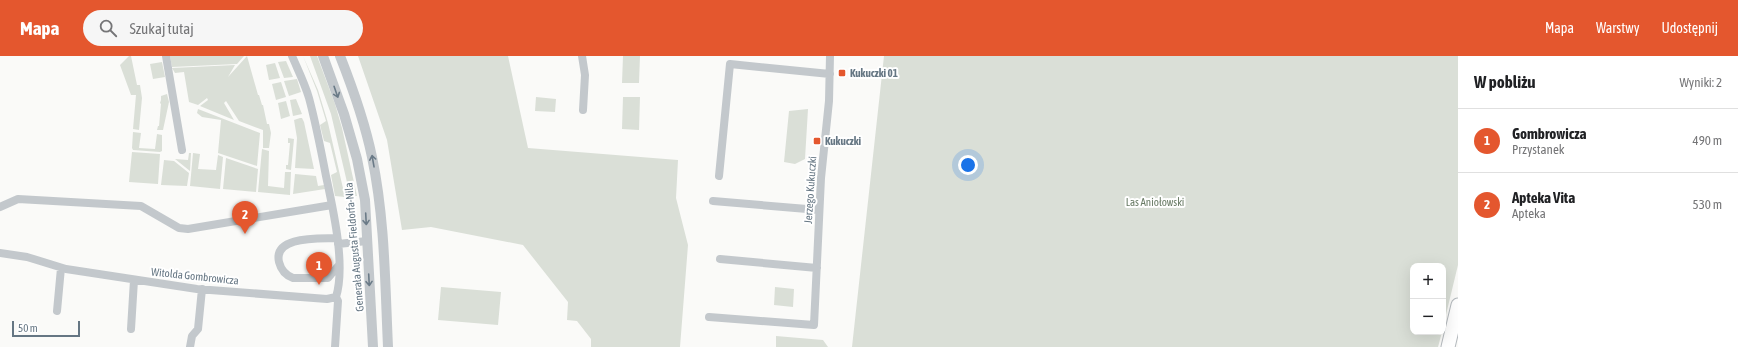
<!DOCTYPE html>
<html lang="pl">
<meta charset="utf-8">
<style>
body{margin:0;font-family:"Asap Condensed",sans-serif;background:#f6f6f6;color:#202124}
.controls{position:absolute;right:12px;bottom:12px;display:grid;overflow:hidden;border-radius:8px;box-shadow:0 4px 16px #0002}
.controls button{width:36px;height:36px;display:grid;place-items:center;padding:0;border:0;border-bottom:1px solid #e0e0e0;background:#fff;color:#202124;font:20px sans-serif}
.scale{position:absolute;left:12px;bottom:10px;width:68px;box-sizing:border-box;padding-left:4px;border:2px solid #657683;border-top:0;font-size:11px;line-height:14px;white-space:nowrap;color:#657683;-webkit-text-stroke:3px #fff;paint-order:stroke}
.you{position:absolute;left:968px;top:109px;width:14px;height:14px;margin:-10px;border:3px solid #fff;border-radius:50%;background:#1a73e8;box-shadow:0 0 0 6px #1a73e833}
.badge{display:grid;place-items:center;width:26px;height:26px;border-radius:50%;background:#e4572e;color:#fff;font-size:13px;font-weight:700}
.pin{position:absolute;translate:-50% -33px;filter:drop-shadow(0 1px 2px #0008)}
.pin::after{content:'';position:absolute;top:21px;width:14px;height:12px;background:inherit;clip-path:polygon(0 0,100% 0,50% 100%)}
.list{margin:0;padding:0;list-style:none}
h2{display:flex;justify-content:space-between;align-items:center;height:52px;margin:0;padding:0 16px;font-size:17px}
h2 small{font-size:13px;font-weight:400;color:#757577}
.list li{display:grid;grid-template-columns:26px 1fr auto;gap:12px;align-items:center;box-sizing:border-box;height:64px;padding:0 16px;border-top:1px solid #e0e0e0}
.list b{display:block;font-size:15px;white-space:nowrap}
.list p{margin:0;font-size:13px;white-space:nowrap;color:#757577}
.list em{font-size:13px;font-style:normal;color:#757577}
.icon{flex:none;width:22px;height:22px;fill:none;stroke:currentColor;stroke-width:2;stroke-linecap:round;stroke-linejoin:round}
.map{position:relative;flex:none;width:1458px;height:291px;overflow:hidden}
header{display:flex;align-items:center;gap:24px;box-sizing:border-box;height:56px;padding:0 20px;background:#e4572e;color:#fff}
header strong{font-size:19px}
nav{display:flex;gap:22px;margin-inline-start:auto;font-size:14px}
.search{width:280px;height:36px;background:#f6f6f6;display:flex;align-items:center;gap:10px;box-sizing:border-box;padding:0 14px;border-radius:22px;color:#757577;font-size:15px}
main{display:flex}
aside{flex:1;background:#fff}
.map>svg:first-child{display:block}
.green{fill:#dadfd7}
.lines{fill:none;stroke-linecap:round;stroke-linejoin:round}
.primary-casing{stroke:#b5babe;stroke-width:15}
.minor{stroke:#c3c8cc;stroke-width:8}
.tertiary{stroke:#c3c8cc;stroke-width:10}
.primary{stroke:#fff;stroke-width:13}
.oneway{stroke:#6a7a87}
.poi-dot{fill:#e4572e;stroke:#fff;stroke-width:1.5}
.labels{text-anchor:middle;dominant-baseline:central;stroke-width:4;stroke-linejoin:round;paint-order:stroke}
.poi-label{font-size:11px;font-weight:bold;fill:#657683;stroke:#fff;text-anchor:start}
.street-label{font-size:11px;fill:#657683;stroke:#fff}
.park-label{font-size:11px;fill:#687a64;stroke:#fff}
</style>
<header>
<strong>Mapa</strong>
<div class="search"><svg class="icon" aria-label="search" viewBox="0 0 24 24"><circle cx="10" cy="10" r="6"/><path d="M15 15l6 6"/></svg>Szukaj tutaj</div>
<nav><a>Mapa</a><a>Warstwy</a><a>Udostępnij</a></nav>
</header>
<main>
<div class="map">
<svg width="1458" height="291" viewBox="0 0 1458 291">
<rect width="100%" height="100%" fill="#fafaf8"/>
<path class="green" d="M129,0H131L137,29H140L142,42L139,74L133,73L136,39H131L120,9Z
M170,0H244L237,8L172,11Z
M247,0L258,39H259L262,49H263L267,68H269L271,77L269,92H263V74L239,65L226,45L224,47L234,64L200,50L208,44L207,42L198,49L189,46L184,16L175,17L172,12L235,9L228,21Z
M303,0L318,34L328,67L345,141L335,140L331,119L337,116L330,87L324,85L320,69L326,65L317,35Z
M310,0H317L335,48L342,72L357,140L350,139L331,58Z
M358,0H508L528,92L678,104L676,142L688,189L680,291H591V283L577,265L567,264L568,246L523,189L431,171L402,174L387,84Z
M623,0H640L639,27H622Z
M884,0H1458V209L1443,271V210H1413V276H1442L1438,291H852Z
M286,5L293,21L284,22L278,6Z
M162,6L165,21L153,23L150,8Z
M275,7L280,22L269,24L266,9Z
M297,23L301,36L289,40L284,25Z
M281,26L286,41L276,44L272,28Z
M167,38L169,46L163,74H157L158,70H159L161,48L160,47L161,44V40Z
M536,41L556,43L555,56L535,55Z
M623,41H640L639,74L622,73Z
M296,43L302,58L293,60L290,44Z
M286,45L290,60L281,63L278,47Z
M198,53L260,77L257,110L218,97L221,64L202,61L197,57Z
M808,53L805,103L795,108L784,106L789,55Z
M300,62H302L304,66L314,113L295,112L297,82L294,64Z
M133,76L141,77L139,92L155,93L157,78L162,79V95L160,96L133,94L132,92Z
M288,82L294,83L291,114L286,113V109H288L290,87H288Z
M262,93L269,95L268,130L284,132L285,116H291L290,139L258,136Z
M132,96L160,98L158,128L129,126Z
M189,97H191L190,115L175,103L188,104Z
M193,97L200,98L198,113L216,114L218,99L223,101L220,133L190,130Z
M226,102L258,113L256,136L223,133Z
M164,104L174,105L189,117L187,130L161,129Z
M295,118L316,120L318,130L324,129L325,133L293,138Z
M441,231L501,236L498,269L438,264Z
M775,231L794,233L793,251L774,249Z
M776,280L823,284L828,291H776Z"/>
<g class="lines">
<defs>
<path id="primary" d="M1448,291L1458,249"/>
</defs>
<use href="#primary" class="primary-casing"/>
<path class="minor" d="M166,0L182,94
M292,0C298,14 305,28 309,42C316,68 321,94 326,120C333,153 346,209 336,241
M582,0L585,19L583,54
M719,120L730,8L830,18
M713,145L819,154
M0,151L18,143L141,150L179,172L188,173L332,149
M337,182C321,183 273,179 279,206C281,214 285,219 293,222H328L339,209
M338,188L367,185
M0,197L27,201L66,213L197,233L327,243L336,241
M720,203L817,212
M57,255L61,212
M709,261L814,269L821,122L829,45L830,0
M131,273L134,224
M190,291L192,280L198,273L202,233
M335,291L338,245L336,241"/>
<path class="tertiary" d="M323,0L344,58L357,103L365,144L373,291
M340,0C353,33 365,67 372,101C385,163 385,227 388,291"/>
<use href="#primary" class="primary"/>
</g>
<defs><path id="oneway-shaft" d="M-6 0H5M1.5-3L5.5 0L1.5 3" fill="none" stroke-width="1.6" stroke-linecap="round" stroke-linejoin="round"/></defs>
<g class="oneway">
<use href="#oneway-shaft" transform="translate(336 36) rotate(71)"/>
<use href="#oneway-shaft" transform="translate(373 105) rotate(-100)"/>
<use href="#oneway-shaft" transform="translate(366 163) rotate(87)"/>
<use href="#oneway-shaft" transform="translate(369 224) rotate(87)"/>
</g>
<g class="poi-dot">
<rect x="838" y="13" width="8" height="8" rx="2"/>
<rect x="813" y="81" width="8" height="8" rx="2"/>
</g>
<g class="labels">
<g class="poi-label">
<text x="850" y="17">Kukuczki 01</text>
<text x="825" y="85">Kukuczki</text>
</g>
<g class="street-label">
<text transform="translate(810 134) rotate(-86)">Jerzego Kukuczki</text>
<text transform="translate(354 191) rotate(-95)">Generała Augusta Fieldorfa-Nila</text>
<text transform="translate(195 220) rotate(6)">Witolda Gombrowicza</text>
</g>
<g class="park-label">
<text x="1155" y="146">Las Aniołowski</text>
</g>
</g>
</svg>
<div class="controls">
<button>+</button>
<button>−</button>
</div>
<div class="scale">50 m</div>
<div class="you"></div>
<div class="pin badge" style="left:319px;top:229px">1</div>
<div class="pin badge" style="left:245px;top:178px">2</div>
</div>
<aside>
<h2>W pobliżu<small>Wyniki: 2</small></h2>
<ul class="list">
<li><span class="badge">1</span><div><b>Gombrowicza</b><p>Przystanek</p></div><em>490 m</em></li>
<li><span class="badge">2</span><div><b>Apteka Vita</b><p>Apteka</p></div><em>530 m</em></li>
</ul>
</aside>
</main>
